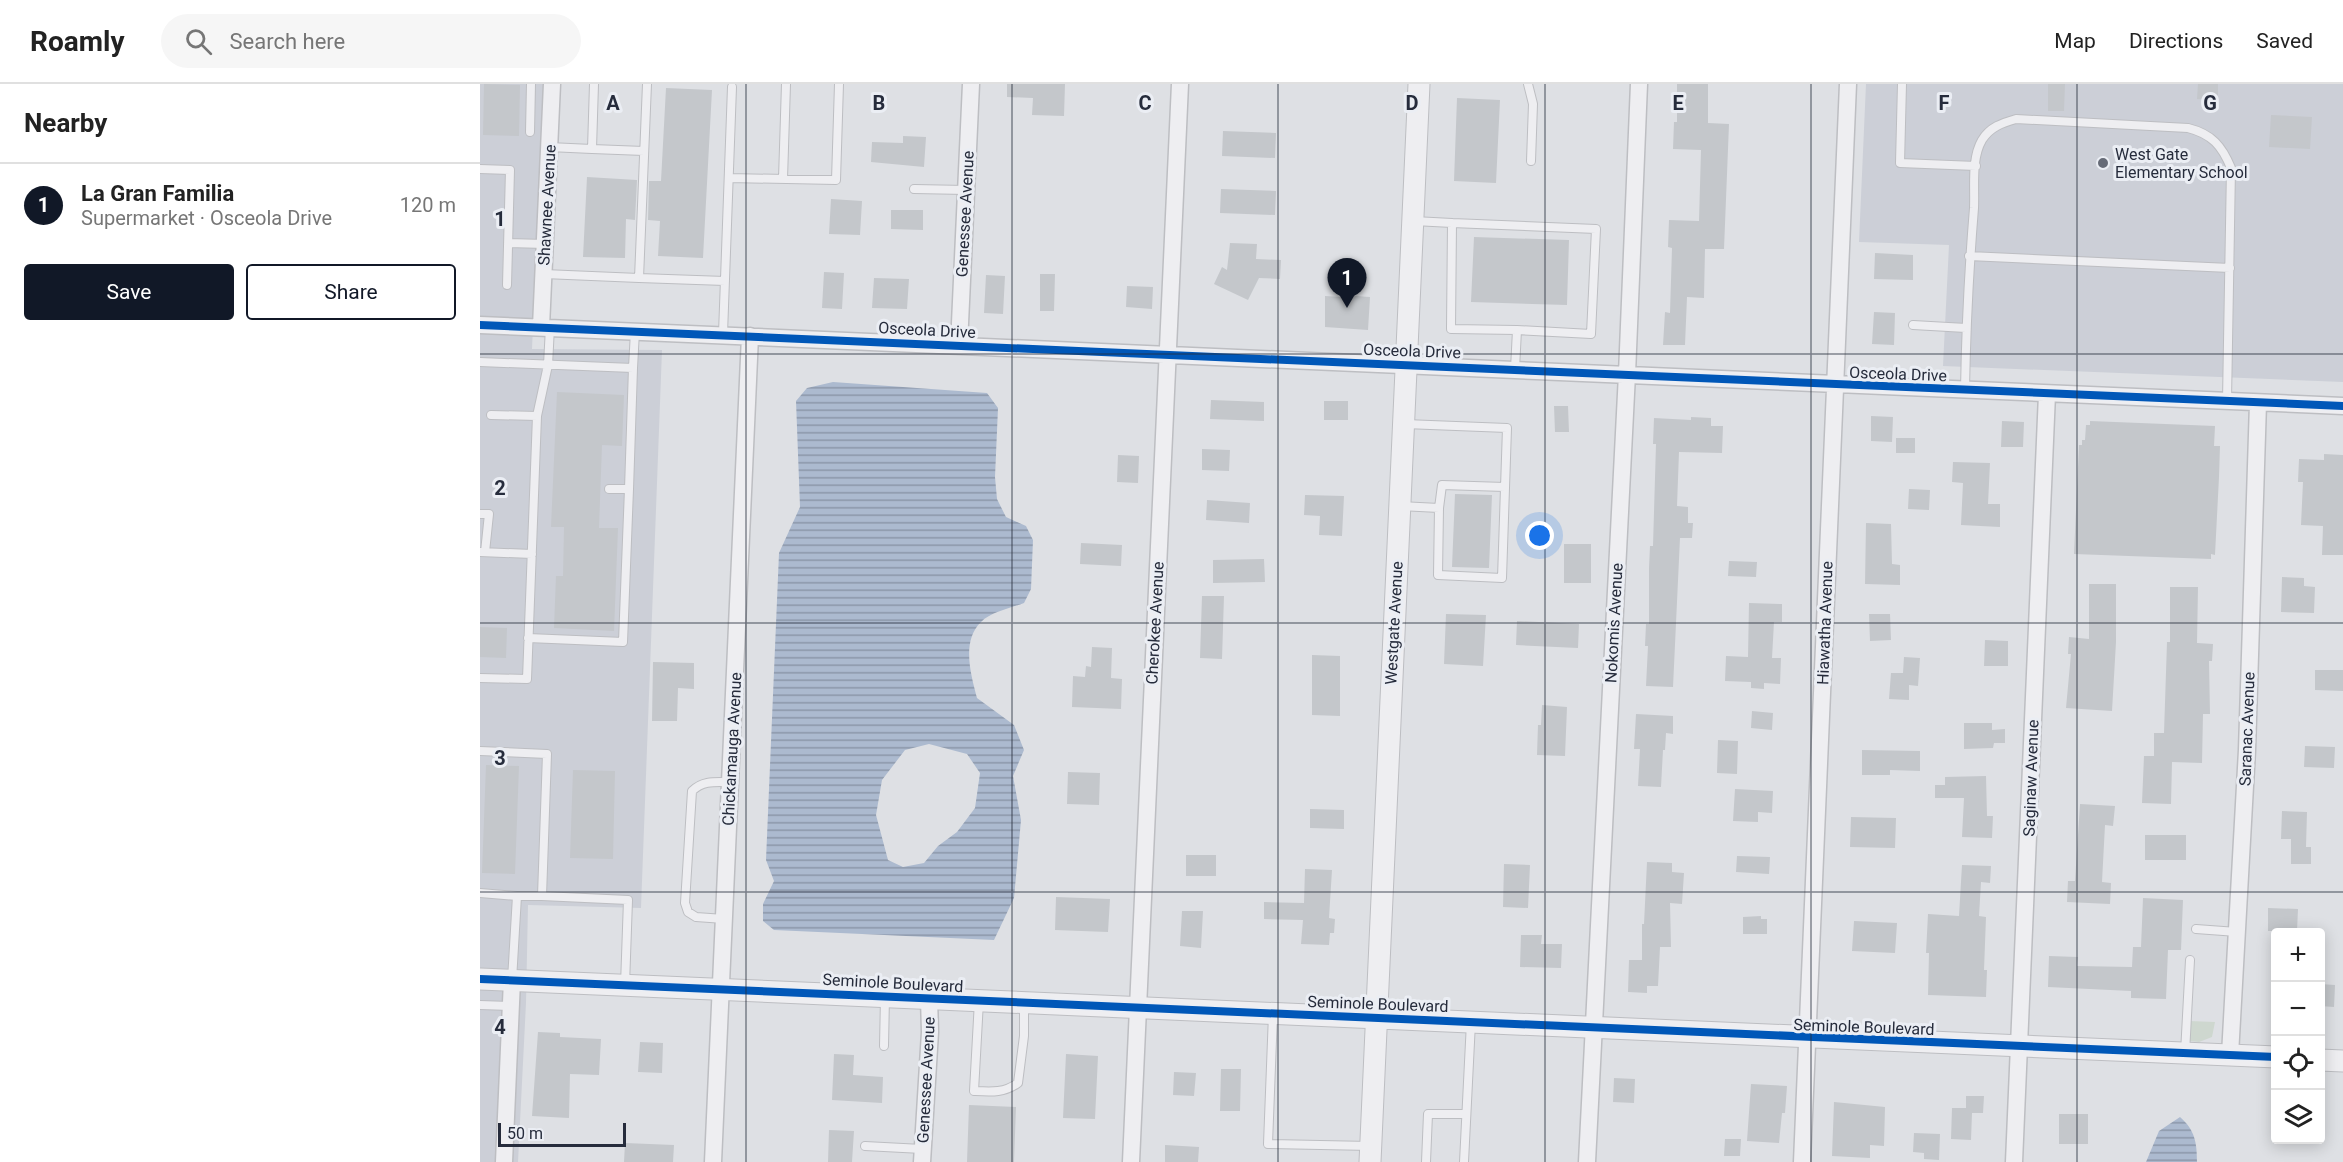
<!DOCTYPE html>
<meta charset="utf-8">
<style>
body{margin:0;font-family:Roboto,sans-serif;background:#f6f6f6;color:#222}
.controls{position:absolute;right:18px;bottom:18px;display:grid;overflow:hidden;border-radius:6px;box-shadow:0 3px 15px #0003}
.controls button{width:54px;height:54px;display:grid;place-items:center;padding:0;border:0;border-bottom:2px solid #e0e0e0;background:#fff;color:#222;font:30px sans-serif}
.scale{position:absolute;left:18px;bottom:15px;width:128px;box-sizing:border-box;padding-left:6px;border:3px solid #262c3c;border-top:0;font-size:16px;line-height:21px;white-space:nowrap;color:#262c3c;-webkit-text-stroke:4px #ebeef4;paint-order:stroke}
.you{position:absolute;left:1060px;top:452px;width:21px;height:21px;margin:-15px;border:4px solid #fff;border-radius:50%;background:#1a73e8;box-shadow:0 0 0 9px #1a73e833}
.badge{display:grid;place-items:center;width:39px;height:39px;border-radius:50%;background:#111827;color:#fff;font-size:20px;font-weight:700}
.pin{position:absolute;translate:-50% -50px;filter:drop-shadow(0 2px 3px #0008)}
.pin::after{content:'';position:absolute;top:32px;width:21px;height:18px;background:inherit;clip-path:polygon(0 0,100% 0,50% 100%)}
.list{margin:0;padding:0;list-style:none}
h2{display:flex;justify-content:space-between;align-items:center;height:78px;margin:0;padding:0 24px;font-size:26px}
h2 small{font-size:20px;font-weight:400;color:#767676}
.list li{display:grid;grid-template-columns:39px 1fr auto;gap:18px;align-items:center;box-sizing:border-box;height:84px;padding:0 24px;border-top:2px solid #e0e0e0}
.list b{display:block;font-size:22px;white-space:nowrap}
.list p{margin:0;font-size:20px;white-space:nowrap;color:#767676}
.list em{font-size:20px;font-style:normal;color:#767676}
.actions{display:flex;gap:12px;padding:18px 24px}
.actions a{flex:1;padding:14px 0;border:2px solid #111827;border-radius:6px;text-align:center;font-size:21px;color:#111827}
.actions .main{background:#111827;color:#fff}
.icon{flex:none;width:33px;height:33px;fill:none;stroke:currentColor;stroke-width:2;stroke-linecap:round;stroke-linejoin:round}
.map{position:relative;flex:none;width:1863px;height:1078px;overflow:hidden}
header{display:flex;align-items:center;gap:36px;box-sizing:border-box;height:84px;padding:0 30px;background:#fff;border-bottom:2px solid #e0e0e0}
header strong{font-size:28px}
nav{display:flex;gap:33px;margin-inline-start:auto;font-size:21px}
.search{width:420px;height:54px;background:#f6f6f6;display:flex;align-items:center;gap:15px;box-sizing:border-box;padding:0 21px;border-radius:33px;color:#767676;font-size:22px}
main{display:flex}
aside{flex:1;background:#fff}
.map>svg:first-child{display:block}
.built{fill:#cccfd7}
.green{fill:#ced7cf}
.water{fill:url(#water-rules);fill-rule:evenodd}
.building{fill:#c4c7cb}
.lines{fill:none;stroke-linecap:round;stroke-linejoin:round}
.service-casing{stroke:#bdbec2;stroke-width:10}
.minor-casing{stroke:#bdbec2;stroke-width:19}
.tertiary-casing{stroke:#bdbec2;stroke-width:23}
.service{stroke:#eeeef1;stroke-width:8}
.minor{stroke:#eeeef1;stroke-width:16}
.tertiary{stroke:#eeeef1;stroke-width:21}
.cycleway-casing{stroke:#ebeef4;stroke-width:11}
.cycleway{stroke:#0057b8;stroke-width:8}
.grid{fill:none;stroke:#262c3c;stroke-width:1.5;stroke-opacity:0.55}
.poi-dot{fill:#666b77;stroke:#ebeef4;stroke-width:2}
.labels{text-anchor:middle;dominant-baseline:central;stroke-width:6;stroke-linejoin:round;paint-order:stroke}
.poi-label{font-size:16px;fill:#262c3c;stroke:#ebeef4;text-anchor:start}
.street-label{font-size:16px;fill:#262c3c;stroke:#ebeef4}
.grid-label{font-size:20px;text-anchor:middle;font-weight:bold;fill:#262c3c;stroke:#ebeef4;stroke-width:6;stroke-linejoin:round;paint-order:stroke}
</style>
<header>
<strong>Roamly</strong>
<div class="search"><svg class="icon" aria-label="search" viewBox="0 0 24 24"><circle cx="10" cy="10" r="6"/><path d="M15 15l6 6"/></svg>Search here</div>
<nav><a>Map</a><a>Directions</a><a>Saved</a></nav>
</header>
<main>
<aside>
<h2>Nearby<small></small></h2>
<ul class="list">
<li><span class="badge">1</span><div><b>La Gran Familia</b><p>Supermarket · Osceola Drive</p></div><em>120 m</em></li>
</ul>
<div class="actions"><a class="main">Save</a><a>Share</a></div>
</aside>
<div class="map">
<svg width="1863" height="1078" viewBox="0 0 1863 1078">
<defs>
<pattern id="water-rules" width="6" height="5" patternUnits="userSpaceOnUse" patternTransform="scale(1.5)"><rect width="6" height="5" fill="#acbacf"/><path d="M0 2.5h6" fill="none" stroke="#8c97a9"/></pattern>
</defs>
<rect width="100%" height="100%" fill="#dee0e4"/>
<path class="built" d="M0,0H64L52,265L182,266L161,824L48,821L46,919L38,1078H0Z
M1386,0H1863V298L1463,282L1469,161L1379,158Z"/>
<path class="green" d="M1709,937L1735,938L1732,953L1719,958L1710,957Z"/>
<path class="water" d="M353,298L507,309L518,324L515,393L517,415L526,433L546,442L553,456L551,505L544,519C531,524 511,528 501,538C481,557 491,591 497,614L534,641L544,666L533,692L541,736L534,814L514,856L294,846L283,837V820L294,797L286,776L299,469L320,423L316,317L327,304ZM449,660L487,670L500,689L495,724L477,748L458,762L444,779L423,783L408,776L396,731L402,696L425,666Z
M1700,1033C1715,1046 1717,1059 1717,1078H1666L1679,1047Z"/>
<path class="building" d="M4,0L40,1L39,52L3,51Z
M527,0H585L584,32L552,31L553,14L527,13Z
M1197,0H1228V39L1249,40L1244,165H1225L1224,214L1207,213L1205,261H1183L1185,228L1190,229L1192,164L1188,163L1189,136L1219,137L1221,66L1193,65L1194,38H1197Z
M1568,0H1585L1584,27H1568Z
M1718,0H1738V16L1717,15Z
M186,4L232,6L223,174L178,172L180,137L168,136L169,97H181Z
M977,14L1020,16L1016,99L974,97Z
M1791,31L1832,33L1830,65L1789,63Z
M743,47L796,49L795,74L742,72Z
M423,52L446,53L444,83L391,78L392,58L423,59Z
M107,93L157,96L155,136L146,135L145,174L103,173Z
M741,105L796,107L795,131L740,129Z
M351,115L382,117L380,151L349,150Z
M411,126H443V146L411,145Z
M994,153L1089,156L1087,221L991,218Z
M750,159L777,160L776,175L801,176L800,195L779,194L768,216L734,200L742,183L747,186Z
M1395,169L1433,171V196L1394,195Z
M344,188L364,189L362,225L342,224Z
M560,190H575L574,227H560Z
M506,191L525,192L523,230L504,229Z
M394,194L429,195L427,225L392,224Z
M647,202L673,203L672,225L646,223Z
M861,211L890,213L888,246L845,243V212L861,213Z
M1394,228L1415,229L1414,261L1392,260Z
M77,308L144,311L142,362L122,361L119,444H138L134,547L74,544L76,492H83L84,443H71Z
M731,316L784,318V337L730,335Z
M844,317H868V336H844Z
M1074,322H1088L1089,348H1075Z
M1391,332L1413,333L1412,358L1391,357Z
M1211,333L1231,334V342H1243L1242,369L1199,368L1197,422L1208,423V439H1213L1212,454H1200L1193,603L1166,602L1168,562H1165L1166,540H1169V484L1170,462H1173L1176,360H1173L1174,334L1211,336Z
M1522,337L1544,338L1543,363H1521Z
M1610,337L1735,342L1734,362H1740L1739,393L1735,471L1731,470V475L1594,470L1599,361H1602V356H1605L1606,341H1610Z
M1416,354H1435V369H1416Z
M722,365L750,366L749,387L722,386Z
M1844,370L1863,371V471H1842L1843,442L1821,441L1823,398H1818L1819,375L1844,376Z
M638,371L659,372L658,399L637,398Z
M1473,378L1510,379L1508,420H1520V443L1481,441L1483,399L1472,398Z
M1429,405L1450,406L1449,426L1428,425Z
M975,410L1012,411L1009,484L972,483Z
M825,411L864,412L862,452L839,451L840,432L824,431Z
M727,416L770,419L769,439L726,436Z
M1386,439L1411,440L1412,480L1420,481V501L1385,500Z
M601,459L642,461L641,482L600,480Z
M1084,460H1111V499H1084Z
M784,475L785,498L733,499V476Z
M1249,477L1277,478L1276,493L1248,492Z
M1802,493L1824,494V502L1835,503L1834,529L1801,528Z
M1609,500H1636V558L1632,627L1586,624L1591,570H1588L1589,553L1609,555Z
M1690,503H1718L1717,559L1733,560L1732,577H1729L1730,630H1723L1722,679L1692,678L1691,720L1662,719L1664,672H1674V649H1684L1687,558H1690Z
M722,512H744L742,575L720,574Z
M1269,519L1302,520V538H1294L1292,574H1301L1300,600L1284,599V605L1271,604V598L1245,597L1246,572L1268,573Z
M966,530L1006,531L1003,582L964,580Z
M1389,530H1410L1411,556L1390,557Z
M1037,537L1099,540L1098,564L1036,561Z
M0,543L27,544L26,574L0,573Z
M1505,556L1528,557V582H1504Z
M612,563L632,564L631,594L642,595L641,625L592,623L593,592L605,593L606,582L611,583Z
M832,571L860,572V632L832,631Z
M1424,573L1440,574L1438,602L1429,601V616L1409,615L1411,589H1423Z
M173,578L214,579V605L198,604L197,637H172Z
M1835,586H1863V607L1835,606Z
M1062,621L1087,623L1085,672L1057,671L1058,641H1061Z
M1272,627L1293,629L1292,646L1271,644Z
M1156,630L1193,632V650L1186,649L1185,666H1183L1181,703L1158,702L1160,665H1154Z
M1484,639H1512V646L1525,645V659H1514L1513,664L1484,665Z
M1238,656L1258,657L1257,690L1237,689Z
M1825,662L1855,663L1854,684L1824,683Z
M1382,666L1440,667V687L1410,686V691H1382Z
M6,681L39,682L35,790L2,789Z
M93,686L135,687L133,775L90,774Z
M588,688L620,689L619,721L587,720Z
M1506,692L1507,732H1513L1512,754L1482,753L1484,714H1455V701H1465V693Z
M1255,705L1293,707L1292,729L1278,728V738L1253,737Z
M1600,720L1635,722L1633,742L1625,741L1622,798L1631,799L1630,820L1587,818L1588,797H1595Z
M830,725L864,726V745L830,744Z
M1802,727L1827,728L1826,763H1831V780H1811V755H1801Z
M1371,733L1416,734L1415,764L1370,763Z
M1665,751H1706V776H1665Z
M706,771H736V792H706Z
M1257,772L1290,773L1289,790L1256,788Z
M1167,778L1192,779V788L1204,789L1202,820L1190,819L1191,863H1180L1178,902H1167V909L1148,908L1149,876H1162V840H1164Z
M1024,780L1050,781L1048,824L1023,823Z
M1482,781L1511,782L1510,799L1501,798L1499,832L1506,833L1504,886H1507L1506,913L1448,911L1449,869H1446L1448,830L1479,832Z
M825,785L852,786L849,834L855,835L854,849H850L849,861L821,860L823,836L784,835V818L824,819Z
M576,813L630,815L628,848L575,846Z
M1663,814L1703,816L1701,866H1688L1686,915L1651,914V907L1568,903L1569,872L1598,873L1597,882L1652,883L1653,863H1661Z
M1788,824L1818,825L1817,847H1788Z
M702,827H723L721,864L700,862Z
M1281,832V835H1287V850H1263V833Z
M1374,837L1417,839L1415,869L1372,867Z
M1041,851H1062L1061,860H1082L1081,884L1040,883Z
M1840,900L1855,901L1854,923L1840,922Z
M58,948L80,949V953L121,955L119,991L90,990L89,1034L52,1032Z
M160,958L183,959L182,989L158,988Z
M354,970L374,971L373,991L403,993L402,1019L352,1016Z
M586,970L618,972L615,1035L583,1034Z
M741,985H761L760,1027H740Z
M694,988L716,989L714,1012L693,1011Z
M1134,994L1155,995L1154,1019L1133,1018Z
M1271,1000L1307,1002L1305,1029H1302L1299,1059L1267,1057Z
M1486,1012H1504L1503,1029H1492L1491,1056L1471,1055L1472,1024H1486Z
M1354,1018L1405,1023L1404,1062L1390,1061V1074L1352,1072Z
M489,1021L536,1023L534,1078H487Z
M1579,1030H1608V1060H1579Z
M349,1046L374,1047L372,1078H348Z
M1434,1049L1460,1050L1459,1076L1444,1075V1069L1433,1068Z
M1245,1055H1261L1260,1072H1244Z
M145,1059L194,1061L193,1078H144Z
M685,1061L719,1063L718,1078H685Z"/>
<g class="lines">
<defs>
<path id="service" d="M1048,0L1053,20L1051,77
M1422,0L1420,79L1496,82
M50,48L51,0
M69,63L112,65L114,0
M112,65L164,67
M0,85L30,86L27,201
M249,94L356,96L359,0
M303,95L306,0
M434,105L486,106
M934,137L972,139
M28,159L65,160
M1489,172L1750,184
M64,190L159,194L167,0
M159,194L245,197
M1433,241L1486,244
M243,250L252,3
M0,278L153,284L155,247
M1035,285L1037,246L971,245L972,139L1116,145L1111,250L1037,246
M1485,306C1486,245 1489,185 1494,124C1495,102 1491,75 1502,56C1510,43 1522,39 1536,35L1708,44C1732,50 1742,62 1751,84L1747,317
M11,331L57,332
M129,405H149L153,284
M920,422L959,424L958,491L1022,494L1027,344L925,340
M959,424L962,401L1025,403
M0,430H9L5,468
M0,468L52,470
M48,554L143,558L149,405
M0,594L47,595L57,332L68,281L70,243
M0,667L67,670L62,812L148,816L145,901
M0,809L37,812L32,896
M37,812H62
M244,835L216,833L208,828L205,819L212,707C223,696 236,698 250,698
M1716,845L1757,848
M499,917L494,1007C512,1008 524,1009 538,999L544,952V919
M0,921L31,922
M793,930L788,1060L891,1062
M404,962L405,913
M1705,969L1710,876
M385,1062L442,1065
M946,1078L948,1030H986
M984,1078L991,938"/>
<path id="minor" d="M0,241L1863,322
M61,243L72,0
M479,261L491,0
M1750,971L1767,666L1778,319
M24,1078L32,896
M233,1078L270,252
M442,1078L450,948L449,914
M651,1078L700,0
M1107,1078L1147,290L1159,0
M1322,1078L1368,0
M1534,1078L1567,310"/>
<path id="tertiary" d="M0,895L1796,973
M1840,976L1863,977
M890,1078L939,0"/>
</defs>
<use href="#service" class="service-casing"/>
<use href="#minor" class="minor-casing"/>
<use href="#tertiary" class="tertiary-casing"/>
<use href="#service" class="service"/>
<use href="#minor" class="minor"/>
<use href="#tertiary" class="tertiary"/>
<defs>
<path id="cycleway" d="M0,241L1863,322
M0,895L1796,973"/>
</defs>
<use href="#cycleway" class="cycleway-casing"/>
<use href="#cycleway" class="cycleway"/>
</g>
<path class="grid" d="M266,0V1078M532,0V1078M798,0V1078M1065,0V1078M1331,0V1078M1597,0V1078M0,270H1863M0,539H1863M0,808H1863"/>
<circle class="poi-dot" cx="1623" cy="79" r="6"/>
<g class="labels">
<g class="poi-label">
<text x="1635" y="70">West Gate<tspan x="1635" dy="18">Elementary School</tspan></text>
</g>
<g class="street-label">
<text transform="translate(67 121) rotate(-87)">Shawnee Avenue</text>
<text transform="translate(485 130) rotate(-87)">Genessee Avenue</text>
<text transform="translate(447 246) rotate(3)">Osceola Drive</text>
<text transform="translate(932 267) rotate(2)">Osceola Drive</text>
<text transform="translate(1418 290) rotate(2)">Osceola Drive</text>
<text transform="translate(675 539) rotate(-87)">Cherokee Avenue</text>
<text transform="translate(914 539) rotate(-87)">Westgate Avenue</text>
<text transform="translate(1134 539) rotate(-87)">Nokomis Avenue</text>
<text transform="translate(1345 539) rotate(-88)">Hiawatha Avenue</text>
<text transform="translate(1767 645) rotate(-88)">Saranac Avenue</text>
<text transform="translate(252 665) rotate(-87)">Chickamauga Avenue</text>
<text transform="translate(1551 694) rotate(-88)">Saginaw Avenue</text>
<text transform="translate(413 899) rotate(3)">Seminole Boulevard</text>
<text transform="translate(898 920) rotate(2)">Seminole Boulevard</text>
<text transform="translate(1384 943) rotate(2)">Seminole Boulevard</text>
<text transform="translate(446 996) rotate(-87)">Genessee Avenue</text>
</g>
</g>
<g class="grid-label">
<text x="133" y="26">A</text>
<text x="399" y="26">B</text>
<text x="665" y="26">C</text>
<text x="932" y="26">D</text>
<text x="1198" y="26">E</text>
<text x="1464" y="26">F</text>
<text x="1730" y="26">G</text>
<text x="20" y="142">1</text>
<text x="20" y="411">2</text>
<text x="20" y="681">3</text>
<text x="20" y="950">4</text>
</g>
</svg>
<div class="controls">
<button>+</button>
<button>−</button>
<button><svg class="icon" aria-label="locate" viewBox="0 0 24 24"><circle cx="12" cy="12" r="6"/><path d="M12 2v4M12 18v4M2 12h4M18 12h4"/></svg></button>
<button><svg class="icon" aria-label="layers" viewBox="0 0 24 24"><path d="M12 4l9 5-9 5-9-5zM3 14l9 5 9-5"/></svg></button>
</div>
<div class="scale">50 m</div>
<div class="you"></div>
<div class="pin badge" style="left:867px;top:224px">1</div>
</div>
</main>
